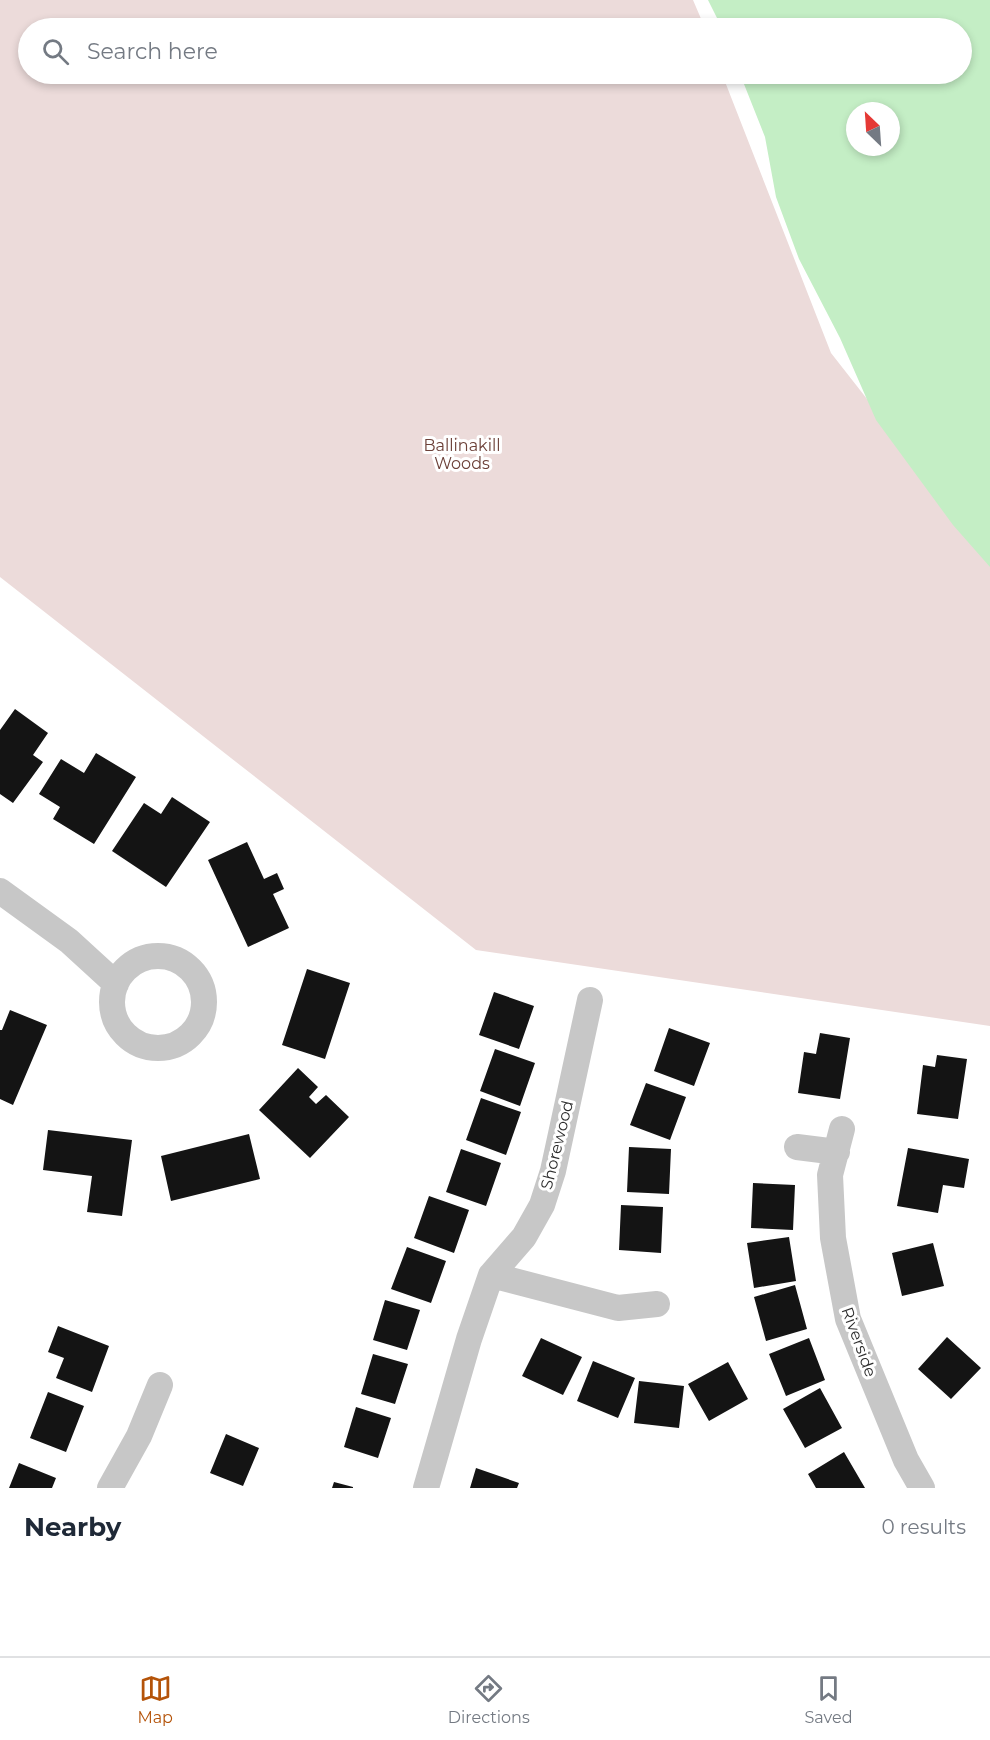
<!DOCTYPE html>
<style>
body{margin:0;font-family:Montserrat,sans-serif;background:#f2f2f3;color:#1f2937}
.compass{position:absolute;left:846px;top:102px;width:54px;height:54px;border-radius:50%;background:#fff;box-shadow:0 3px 9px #0003;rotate:335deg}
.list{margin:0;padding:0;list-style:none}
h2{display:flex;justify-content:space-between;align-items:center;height:78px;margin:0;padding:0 24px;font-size:26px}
h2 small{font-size:20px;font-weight:400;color:#747a83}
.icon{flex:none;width:33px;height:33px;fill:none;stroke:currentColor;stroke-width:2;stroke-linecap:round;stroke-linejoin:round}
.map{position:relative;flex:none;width:990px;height:1488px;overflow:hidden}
.search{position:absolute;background:#fff;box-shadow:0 3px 9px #0003;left:18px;right:18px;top:18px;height:66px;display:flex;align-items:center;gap:15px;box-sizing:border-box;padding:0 21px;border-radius:33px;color:#747a83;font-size:22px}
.sheet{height:168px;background:#fff}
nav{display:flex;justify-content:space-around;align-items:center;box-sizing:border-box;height:84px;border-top:2px solid #e0e1e3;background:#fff;font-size:16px;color:#747a83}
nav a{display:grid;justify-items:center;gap:3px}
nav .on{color:#b45309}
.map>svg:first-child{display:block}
.green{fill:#ecdbda}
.water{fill:#c4eec5;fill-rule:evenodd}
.building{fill:#141414}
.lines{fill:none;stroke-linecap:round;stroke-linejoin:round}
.street{stroke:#c7c7c7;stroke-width:26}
.labels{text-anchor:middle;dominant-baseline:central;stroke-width:6;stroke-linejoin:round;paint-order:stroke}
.park-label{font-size:16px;fill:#6c4038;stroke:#fff}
.street-label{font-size:16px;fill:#2d2d2d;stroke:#fff}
</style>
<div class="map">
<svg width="990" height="1488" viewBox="0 0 990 1488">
<rect width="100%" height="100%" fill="#fff"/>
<path class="green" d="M0,0H693L705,28H28V74H722L831,353L990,556V1026L476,950L0,577Z"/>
<path class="water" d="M708,0H990V567L953,525L876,420L840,338L799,259L776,197L765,137L740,74H962V28H722ZM855,111H891V147H855Z"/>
<path class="building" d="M15,709L48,733L33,755L43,762L13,803L0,794V730Z
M96,753L136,777L94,844L53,819L60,807L39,794L61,759L84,773Z
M172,797L210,822L166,887L112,851L144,803L161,814Z
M247,842L264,879L277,873L284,889L273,894L289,928L248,947L208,860Z
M307,969L350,983L325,1059L282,1045Z
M494,992L534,1006L519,1049L479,1035Z
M10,1010L47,1025L13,1105L0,1099V1030H2Z
M669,1028L710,1043L694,1086L654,1071Z
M820,1033L850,1038L840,1099L798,1093L804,1052L816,1054Z
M495,1049L535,1063L520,1106L480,1091Z
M937,1055L967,1059L958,1119L917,1114L923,1065L935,1067Z
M298,1068L318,1087L309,1097L316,1104L326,1095L349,1117L310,1158L259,1110Z
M646,1083L686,1097L670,1140L630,1125Z
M481,1098L521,1112L506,1155L466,1140Z
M48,1130L132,1140L122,1216L87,1212L92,1176L43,1170Z
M249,1134L260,1179L171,1201L161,1156Z
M629,1147L671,1149L669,1194L627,1192Z
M908,1148L969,1159L964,1188L943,1185L938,1213L897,1206Z
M461,1149L501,1163L486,1206L446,1192Z
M753,1183L795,1185L793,1230L751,1228Z
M429,1196L469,1210L454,1253L414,1238Z
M621,1205L663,1207L661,1253L619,1250Z
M789,1237L796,1281L754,1288L747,1243Z
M933,1243L944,1286L902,1296L892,1253Z
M407,1247L446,1261L431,1303L391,1289Z
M795,1285L807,1329L766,1341L754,1297Z
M385,1300L420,1310L407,1350L373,1340Z
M58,1326L109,1346L92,1392L56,1378L64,1358L48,1352Z
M947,1337L981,1368L951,1399L918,1369Z
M541,1338L582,1357L563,1395L522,1376Z
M809,1338L825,1380L786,1396L769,1354Z
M373,1354L408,1364L395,1404L361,1394Z
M593,1361L635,1378L618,1418L577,1401Z
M728,1362L748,1399L709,1421L688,1384Z
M639,1381L684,1386L679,1428L634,1423Z
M820,1388L842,1428L805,1448L783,1409Z
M48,1392L84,1406L66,1452L30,1438Z
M356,1407L391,1418L378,1458L344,1447Z
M226,1434L259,1448L243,1486L210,1473Z
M844,1452L865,1488H816L808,1474Z
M19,1463L56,1478L52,1488H9Z
M476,1468L519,1483L517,1488H470Z
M334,1482L353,1487V1488H332Z"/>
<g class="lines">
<path class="street" d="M0,891L69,941L116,984
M112 1002a46 46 0 1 1 92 0a46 46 0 1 1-92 0Z
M842,1129L830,1175L833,1238L848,1319L906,1460L922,1488
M797,1147L837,1152
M491,1275L618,1308L657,1304
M110,1488L139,1436L160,1385
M426,1488L469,1339L491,1275L524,1237L542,1205L553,1171L590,1000"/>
</g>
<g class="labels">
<g class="park-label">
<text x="462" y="445">Ballinakill<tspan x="462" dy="18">Woods</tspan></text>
</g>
<g class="street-label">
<text transform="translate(557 1145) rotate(-76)">Shorewood</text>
<text transform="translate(859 1342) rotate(70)">Riverside</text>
</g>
</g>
</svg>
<svg class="compass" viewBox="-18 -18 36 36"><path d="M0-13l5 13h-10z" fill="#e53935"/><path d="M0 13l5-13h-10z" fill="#747a83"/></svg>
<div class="search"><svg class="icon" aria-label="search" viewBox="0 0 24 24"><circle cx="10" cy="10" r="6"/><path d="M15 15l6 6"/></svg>Search here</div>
</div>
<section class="sheet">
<h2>Nearby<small>0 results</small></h2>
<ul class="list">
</ul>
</section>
<nav>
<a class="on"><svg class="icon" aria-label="map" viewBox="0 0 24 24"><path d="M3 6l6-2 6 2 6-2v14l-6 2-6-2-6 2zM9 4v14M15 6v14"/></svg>Map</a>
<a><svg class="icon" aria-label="directions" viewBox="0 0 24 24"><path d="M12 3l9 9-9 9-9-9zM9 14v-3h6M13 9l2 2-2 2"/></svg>Directions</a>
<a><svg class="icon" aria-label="saved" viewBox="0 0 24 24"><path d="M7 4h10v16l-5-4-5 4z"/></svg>Saved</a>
</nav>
